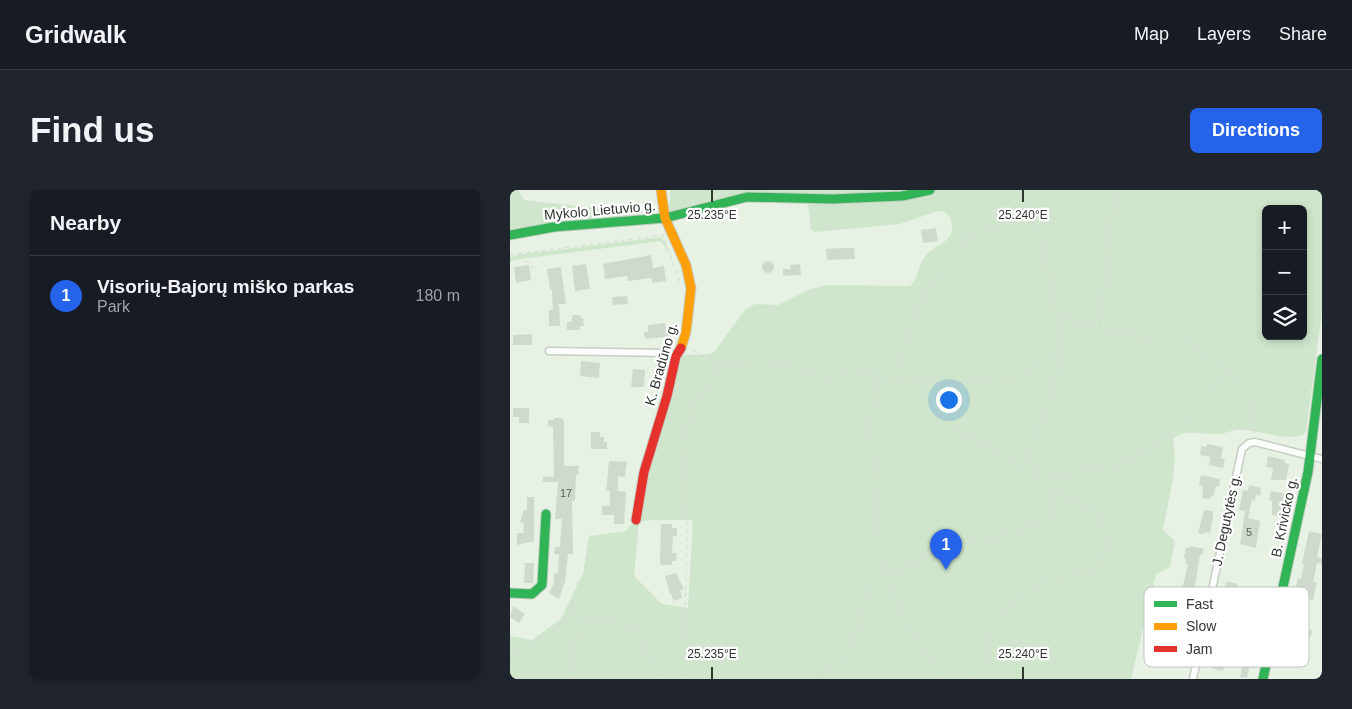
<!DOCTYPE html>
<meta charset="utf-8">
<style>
body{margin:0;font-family:Arial,sans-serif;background:#20242c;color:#f1f3f6}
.controls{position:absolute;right:15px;top:15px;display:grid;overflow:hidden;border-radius:8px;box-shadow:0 2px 8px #0003}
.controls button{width:45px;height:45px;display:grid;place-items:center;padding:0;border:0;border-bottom:1px solid #363941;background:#171b24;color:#f1f3f6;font:25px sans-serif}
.you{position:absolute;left:438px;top:209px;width:18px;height:18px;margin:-12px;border:4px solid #fff;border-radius:50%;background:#1a73e8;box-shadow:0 0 0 8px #1a73e833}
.badge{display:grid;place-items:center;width:32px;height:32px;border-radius:50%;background:#2563eb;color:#fff;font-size:16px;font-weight:700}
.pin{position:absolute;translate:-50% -41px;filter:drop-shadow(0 1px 2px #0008)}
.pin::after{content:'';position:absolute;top:26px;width:18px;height:15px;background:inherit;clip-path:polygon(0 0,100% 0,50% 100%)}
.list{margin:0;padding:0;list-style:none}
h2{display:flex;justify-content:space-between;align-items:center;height:65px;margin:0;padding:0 20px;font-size:21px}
h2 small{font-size:16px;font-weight:400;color:#9ea1a6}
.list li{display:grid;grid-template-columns:32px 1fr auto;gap:15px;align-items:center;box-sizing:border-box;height:80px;padding:0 20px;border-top:1px solid #363941}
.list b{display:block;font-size:19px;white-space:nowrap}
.list p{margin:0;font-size:16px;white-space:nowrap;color:#9ea1a6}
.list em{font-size:16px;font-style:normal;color:#9ea1a6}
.icon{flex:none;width:28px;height:28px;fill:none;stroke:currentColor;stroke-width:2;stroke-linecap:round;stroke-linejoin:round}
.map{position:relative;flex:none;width:812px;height:489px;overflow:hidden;border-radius:8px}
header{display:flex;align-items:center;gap:30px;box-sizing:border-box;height:70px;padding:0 25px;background:#171b24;border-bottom:1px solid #363941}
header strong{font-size:24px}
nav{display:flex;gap:28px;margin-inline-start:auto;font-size:18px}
.intro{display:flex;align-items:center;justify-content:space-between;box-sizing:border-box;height:120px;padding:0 30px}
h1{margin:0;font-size:35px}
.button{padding:12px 22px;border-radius:8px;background:#2563eb;color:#fff;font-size:18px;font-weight:700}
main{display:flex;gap:30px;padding:0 30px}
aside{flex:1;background:#171b24;border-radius:8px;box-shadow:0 2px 8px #0003}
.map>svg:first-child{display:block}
.green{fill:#cfe6cc;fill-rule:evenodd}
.building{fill:#d0d9ce}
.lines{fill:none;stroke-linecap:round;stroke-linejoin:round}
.street-casing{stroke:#c6cec4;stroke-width:9}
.fast-casing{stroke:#c6cec4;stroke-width:11}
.slow-casing{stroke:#c6cec4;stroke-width:11}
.jam-casing{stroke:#c6cec4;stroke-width:11}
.path{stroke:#d5d8d5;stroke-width:1;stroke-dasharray:4 4;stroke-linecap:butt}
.street{stroke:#fbfdfb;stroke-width:6}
.fast{stroke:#30b455;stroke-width:9}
.slow{stroke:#ff9f0a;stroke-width:9}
.jam{stroke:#e5322d;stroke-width:9}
.ticks{fill:none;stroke:#30372f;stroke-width:2}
.labels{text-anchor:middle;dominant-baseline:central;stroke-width:4.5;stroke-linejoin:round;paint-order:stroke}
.number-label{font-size:11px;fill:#586057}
.street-label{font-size:14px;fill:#30372f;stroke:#fff}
.key{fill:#fff;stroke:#c1c3c1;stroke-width:1}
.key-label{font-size:14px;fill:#30372f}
.ticks-label{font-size:12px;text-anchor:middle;fill:#30372f;stroke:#fff;stroke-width:4.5;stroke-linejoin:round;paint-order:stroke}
</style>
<header>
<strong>Gridwalk</strong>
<nav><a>Map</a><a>Layers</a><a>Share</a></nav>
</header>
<div class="intro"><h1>Find us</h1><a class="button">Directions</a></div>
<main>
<aside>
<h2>Nearby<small></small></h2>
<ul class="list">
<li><span class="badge">1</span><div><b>Visorių-Bajorų miško parkas</b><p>Park</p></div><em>180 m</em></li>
</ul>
</aside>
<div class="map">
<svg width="812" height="489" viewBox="0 0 812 489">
<rect width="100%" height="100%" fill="#e7f2e5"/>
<path class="green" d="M0,0H8L14,10L129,23L127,27L0,39Z
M160,0H812V122L796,241L793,245C771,251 753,240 731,240C724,239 716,244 708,244C694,245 674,238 663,249L665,266L663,289L653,340L665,351L660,377L646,384L621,489H0V446L22,450L51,429L73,384L79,346L116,341L126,328L172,166C183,162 194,168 204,162L235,120L245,114L268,115L298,100L317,95L400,96C409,88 407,77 414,68C426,51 449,54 440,27L435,22L428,21L390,34L305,42L301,39L297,7L246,3L159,23L156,19L160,12ZM756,19H793V146H756ZM141,330H183L178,418L152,414L124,386L129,332Z
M151,47L156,54L158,62L151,51L3,70L0,73V67L6,65Z"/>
<path class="building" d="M426,38L428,51L413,53L411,40Z
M330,58H344L345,69L317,70L316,59Z
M141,65L143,78L154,76L156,91L142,93L141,88L118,91L117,86L95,89L93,74Z
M252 77a6 6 0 1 1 12 0a6 6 0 1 1-12 0Z
M76,74L80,99L65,101L62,76Z
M290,74L291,85L273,86V79H281L280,75Z
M19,75L21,90L6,93L4,77Z
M51,77L56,114H49L50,136H39V120H43L42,100H40L37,79Z
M117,106L118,114L103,115L102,107Z
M63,125H70L71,129L73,128L74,136H70V140H57V132H61Z
M155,133L156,139H161L162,146L135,149L134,142H138V135Z
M22,144V155H3V145Z
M71,171L90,173L89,188L70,186Z
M123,179L135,180L134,197H121Z
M3,218H19V233H9V227H3Z
M44,228H52L54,231V276H69L68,285H66L65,311H62L63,364H58L55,392L49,409L39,403L44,393V383L48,384L49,364H44L45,357H50L52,329H45L48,292H33V286L44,287L43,237L38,236V230H44Z
M81,242H90V247H94V252H97V259H81Z
M697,254L713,257L711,269H715L713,278L699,275L700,267L690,265L691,256L696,257Z
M758,266L775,270L774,273L779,274L776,290H761L763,278L756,277Z
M99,271L117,272L115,287L108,286V301L116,302L114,334H104V325H92V316H100V301H96Z
M691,285L710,289L709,297L706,296L703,307L700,306V309L692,308L693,300L692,296L689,295Z
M739,295L751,298L750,306L746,305L745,311L742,310L738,328L750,331L746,358L730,354L735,321L729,320L733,300L738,301Z
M761,301L777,304L772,327L762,325V311L759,310Z
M17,307H24V351L7,355V343H13L14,333L10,332L14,320H17Z
M694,320L703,321V327L700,343L695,342L694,344L688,343Z
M151,334H162V338H167V346H163L162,363H167L166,371H162V375H151L150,371Z
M799,341L812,344L807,367L812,368V374L807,373L803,392H807L803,410L796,409L798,400L786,396L788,388L791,389L794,374L792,373Z
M680,356L694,359L692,365H690L683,407L671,404L678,374L675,373L676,369L674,368L676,358H679Z
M15,373H24L23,393H14Z
M166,383L174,399L170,400L172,408L164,411L161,404H160L155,386Z
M717,391L728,394L725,404H721L719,415L710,413Z
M3,416L15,424L9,433L0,427Z
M780,435L802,440L801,446L778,442Z
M711,456L719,458L713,481L703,479L698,473L703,461L710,462Z
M735,463L742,465L737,488L730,487L732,477L726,476L727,469L733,470Z"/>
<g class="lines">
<defs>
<path id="street" d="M39,161L158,163L166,166
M683,489L732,259L739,253L745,252L812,269"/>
<path id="fast" d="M0,45L44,37L155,28L237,7L322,9L392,6L420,0
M0,403L22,404L32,395L36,324
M753,489L798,282L812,169"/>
<path id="slow" d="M151,0L155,28L176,75L181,98L176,142L171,158"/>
<path id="jam" d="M126,330L134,282L157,206L166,166L171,158"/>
</defs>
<use href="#street" class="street-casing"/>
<use href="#fast" class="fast-casing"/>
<use href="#slow" class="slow-casing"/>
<use href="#jam" class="jam-casing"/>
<path class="path" d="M11,64L23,78
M0,65L153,45L170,92L172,93
M549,126L635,149L675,151L719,180L744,216L745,246
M590,136L605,0
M204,171L278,176L319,189L343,177L369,186
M385,188L398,142L417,98L451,71L452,50L467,42L489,38C498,25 507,25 522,29
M407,191L432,230L518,279L548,284L602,278L638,260L677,229L719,180
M0,468L55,432C62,424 65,402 68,390
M174,487L177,336L170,254L186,212L203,190L204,171L180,159
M62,489L67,443L60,426L94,427L110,435L128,439L136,463L155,489
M306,489L339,462L351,428L357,400L376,387L434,358L487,347L509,340L543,325V300L518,279L520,255L535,227L549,174V159
M433,489L395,430L370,372L368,309L359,239L370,186L432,194L507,189L549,159L548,126L540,99L535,55L507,0
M464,489L479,471L481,439L510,405L538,391L589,379L597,354L590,325L543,300"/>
<use href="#street" class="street"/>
<use href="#fast" class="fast"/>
<use href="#slow" class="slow"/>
<use href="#jam" class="jam"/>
</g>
<path class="ticks" d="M202,0V12M513,0V12M202,477V489M513,477V489"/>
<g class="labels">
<g class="number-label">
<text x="56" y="303">17</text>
<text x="739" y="342">5</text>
</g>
<g class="street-label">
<text transform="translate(90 20) rotate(-5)">Mykolo Lietuvio g.</text>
<text transform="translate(151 174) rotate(-74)">K. Bradūno g.</text>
<text transform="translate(774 327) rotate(-78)">B. Krivicko g.</text>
<text transform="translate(716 330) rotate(-78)">J. Degutytės g.</text>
</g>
</g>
<rect x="634" y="397" width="165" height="80" rx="8" class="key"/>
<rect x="644" y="411" width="23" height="6" fill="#30b455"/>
<rect x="644" y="433" width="23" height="7" fill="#ff9f0a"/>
<rect x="644" y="456" width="23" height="6" fill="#e5322d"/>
<g class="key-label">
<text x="676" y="419">Fast</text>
<text x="676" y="441">Slow</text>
<text x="676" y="464">Jam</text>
</g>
<g class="ticks-label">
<text x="202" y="29">25.235°E</text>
<text x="513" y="29">25.240°E</text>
<text x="202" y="468">25.235°E</text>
<text x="513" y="468">25.240°E</text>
</g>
</svg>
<div class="controls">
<button>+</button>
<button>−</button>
<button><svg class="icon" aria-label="layers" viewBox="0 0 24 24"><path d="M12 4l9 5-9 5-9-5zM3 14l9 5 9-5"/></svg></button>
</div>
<div class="you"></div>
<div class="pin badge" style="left:436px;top:380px">1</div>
</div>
</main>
